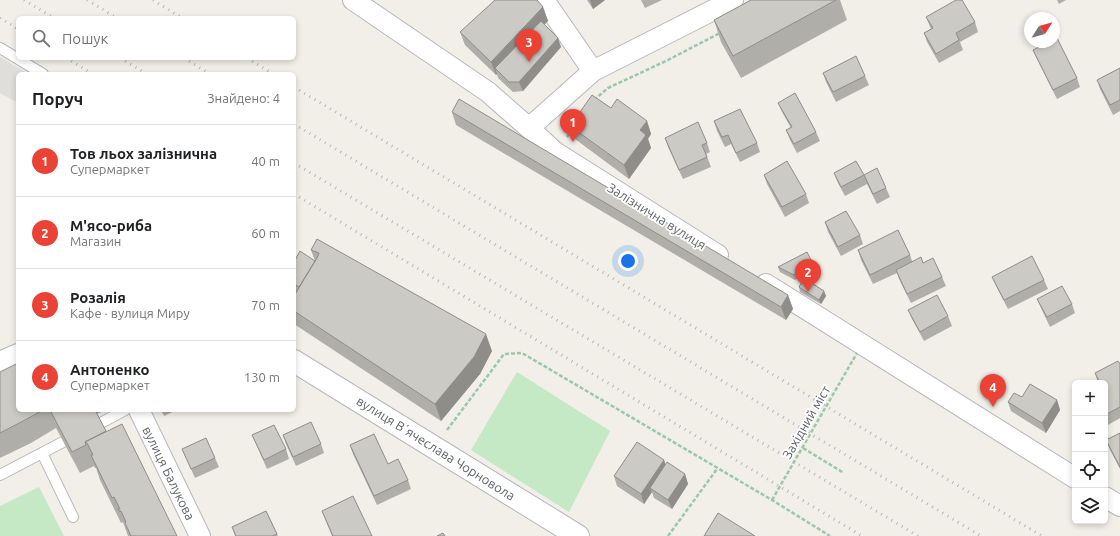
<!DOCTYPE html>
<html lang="uk">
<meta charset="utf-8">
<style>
body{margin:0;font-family:Ubuntu,sans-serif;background:#f2f2f2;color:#202124}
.controls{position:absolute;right:12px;bottom:12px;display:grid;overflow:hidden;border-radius:6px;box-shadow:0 2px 6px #0003}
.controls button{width:36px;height:36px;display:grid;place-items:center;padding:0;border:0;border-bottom:1px solid #e0e0e0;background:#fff;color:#202124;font:20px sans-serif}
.compass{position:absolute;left:1024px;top:12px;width:36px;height:36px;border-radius:50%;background:#fff;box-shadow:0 2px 6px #0003;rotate:54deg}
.you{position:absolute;left:628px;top:261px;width:14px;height:14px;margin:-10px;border:3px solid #fff;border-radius:50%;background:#1a73e8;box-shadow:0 0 0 6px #1a73e833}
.badge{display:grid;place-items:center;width:26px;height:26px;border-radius:50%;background:#ea4335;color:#fff;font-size:13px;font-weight:700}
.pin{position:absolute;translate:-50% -33px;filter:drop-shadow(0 1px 2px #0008)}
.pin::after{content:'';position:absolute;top:21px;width:14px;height:12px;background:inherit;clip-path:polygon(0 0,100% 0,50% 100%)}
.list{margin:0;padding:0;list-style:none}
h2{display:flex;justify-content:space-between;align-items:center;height:52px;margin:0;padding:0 16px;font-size:17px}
h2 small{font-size:13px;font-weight:400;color:#757577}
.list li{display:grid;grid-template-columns:26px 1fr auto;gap:12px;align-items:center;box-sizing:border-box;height:72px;padding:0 16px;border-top:1px solid #e0e0e0}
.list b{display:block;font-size:15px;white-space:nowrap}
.list p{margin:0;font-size:13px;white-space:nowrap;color:#757577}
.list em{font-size:13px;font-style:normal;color:#757577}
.icon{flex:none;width:22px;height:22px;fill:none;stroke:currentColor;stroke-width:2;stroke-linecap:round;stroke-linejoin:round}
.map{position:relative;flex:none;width:1120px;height:536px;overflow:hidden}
.search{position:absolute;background:#fff;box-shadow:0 2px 6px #0003;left:16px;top:16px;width:280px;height:44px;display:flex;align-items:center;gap:10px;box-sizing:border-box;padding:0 14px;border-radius:6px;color:#757577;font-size:15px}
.panel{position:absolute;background:#fff;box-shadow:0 2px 6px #0003;left:16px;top:72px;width:280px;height:340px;border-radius:6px}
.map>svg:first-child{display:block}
.industrial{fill:#e0deda}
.green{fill:#c5e8c5}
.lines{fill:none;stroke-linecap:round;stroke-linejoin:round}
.service-casing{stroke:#b5b8bc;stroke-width:12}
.minor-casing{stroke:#b5b8bc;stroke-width:22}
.tertiary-casing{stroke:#b5b8bc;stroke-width:24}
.path{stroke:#9cc7a9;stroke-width:2.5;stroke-dasharray:4 2;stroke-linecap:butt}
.service{stroke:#fff;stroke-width:10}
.minor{stroke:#fff;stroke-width:20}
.tertiary{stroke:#fff;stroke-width:22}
.rail{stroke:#b6b7b8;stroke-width:3;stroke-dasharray:1 5;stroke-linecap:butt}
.path-bridge{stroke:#9cc7a9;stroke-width:2.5;stroke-dasharray:4 2;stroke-linecap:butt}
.wall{fill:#afaea9}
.shaded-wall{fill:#8f8d8a}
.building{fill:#cccac5;stroke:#8f8d8a}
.labels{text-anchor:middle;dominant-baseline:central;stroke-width:3.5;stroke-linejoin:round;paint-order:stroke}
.street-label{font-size:13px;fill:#5f6368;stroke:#fff}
</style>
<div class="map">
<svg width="1120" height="536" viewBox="0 0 1120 536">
<rect width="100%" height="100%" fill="#f1efe8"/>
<path class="industrial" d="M0,57L29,74H18V103L0,93Z"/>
<path class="green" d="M517,372L610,431L569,512L471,450Z
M39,487L64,536H0V506Z"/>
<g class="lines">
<defs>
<path id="service" d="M0,48L43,74
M99,424L125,410
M42,453L73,517
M0,475L63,442"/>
<path id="minor" d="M353,0L488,92L529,128L555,152L718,255
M544,0L593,71
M529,128L593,71L733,0
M766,284L1075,478
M139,410L200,536
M1105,497L1120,506"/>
<path id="tertiary" d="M294,361L578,536
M0,363L18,355"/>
</defs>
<use href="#service" class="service-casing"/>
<use href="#minor" class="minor-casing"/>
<use href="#tertiary" class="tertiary-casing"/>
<path class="path" d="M594,100L608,88L666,61L720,33
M567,137L573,128
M447,430L504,354L522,353L772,500L830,536
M803,448L844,473
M668,536L717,469"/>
<use href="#service" class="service"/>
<use href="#minor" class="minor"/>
<use href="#tertiary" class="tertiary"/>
<path class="rail" d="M24,0L54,18
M87,0L117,18
M153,0L182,18
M0,18L18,29
M66,58L93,74
M120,58L147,74
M184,58L210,74
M247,58L273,74
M294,87L1042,536
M294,124L981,536
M294,163L918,536
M294,194L862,536"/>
<path class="path-bridge" d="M772,500L857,353"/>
</g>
<path class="wall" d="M587,0H605L593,9Z
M641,0H662L645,8Z
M751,0H840L847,20L741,78L721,42L714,20Z
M1057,0H1066L1059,4Z
M543,7L548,21L544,24L561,47L523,91L513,92L498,78L497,74L496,75L465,45L460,32Z
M926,17L975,22L978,32L960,42L963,50L939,63L927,42L924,33L931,29Z
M1033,50L1077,78L1080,87L1057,99L1037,59Z
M1120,68V111L1113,115L1100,89L1097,80Z
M823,73L865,76L869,85L836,102L826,82Z
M778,103L816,132L820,141L797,153L790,140L786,130L791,128L782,112Z
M611,108L647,121L651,134L648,139L651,148L629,179L575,139L570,126Z
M452,112L788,295L793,309L786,320L456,125Z
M714,121L757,143L760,152L740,162L731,144L725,147L717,131Z
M665,138L707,143L710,152L706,154L711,167L683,179L668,147Z
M834,173L864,175L867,184L845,196L838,183Z
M764,175L806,194L809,203L785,217L767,184Z
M864,175L886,188L890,197L877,204L867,184Z
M825,222L860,235L863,244L841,256L828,232Z
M317,239L492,351L480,374L441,421L294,324V296L296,292L294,291V262L315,261L311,250Z
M858,250L910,255L912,261L923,263L942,277L946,286L911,303L899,279L897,273L873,284L861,260Z
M813,264L814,269L795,280L780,272L778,267Z
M992,277L1044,280L1048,289L1008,309L996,286Z
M799,287L824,291L826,296L821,304L800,292Z
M1037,299L1072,304L1075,313L1050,327L1041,308Z
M908,310L948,316L952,326L924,341L912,319Z
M1120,364V418L1108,425L1105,418V383H1098L1095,373Z
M0,372L18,410H106L97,414L106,431L177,536H128L123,522L121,523L100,480L96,468H95L94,466L80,473L56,428L31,443L0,458Z
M1022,397L1057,400L1060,410L1046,433L1011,411L1008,402Z
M161,410H177L164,416Z
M1120,433V469L1110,450L1106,440Z
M252,435L286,449L289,459L267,469L256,444Z
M283,435L321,444L324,453L296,466L286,444Z
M350,445L388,464L408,480L411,489L377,505L353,454Z
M182,449L215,458L219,467L195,478L186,458Z
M664,460L665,465L685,474L688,484L672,509L654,498L652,492L644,504L617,486L614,476Z
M266,511L278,536H235L232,527Z
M322,511L372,536H332L327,524Z"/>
<path class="shaded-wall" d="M590,0H605L593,9Z
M543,7L548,21L499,72L495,68L497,74L496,75L491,62Z
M558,38L561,47L523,91L519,82Z
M647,121L651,134L648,139L651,148L629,179L624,165L640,130Z
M824,291L826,296L821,304L819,300Z
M788,295L793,309L786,320L781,307Z
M486,334L492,351L480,374L441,421L435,404Z
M1057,400L1060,410L1046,433L1042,423Z
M664,460L667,469L650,488L652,492L644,504L641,494Z
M685,474L688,484L672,509L668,500Z"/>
<path class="building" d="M495,0H537L543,7L491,62L460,32Z
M751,0H836L733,56L714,20Z
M956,0H962L975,22L956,33L959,40L936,54L924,33L933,28L926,17Z
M541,21L558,38L519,82H509L495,68Z
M1057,38L1077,78L1053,90L1033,50L1049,42H1054V39Z
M856,56L865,76L833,92L823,73Z
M1120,68V100L1110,105L1097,80Z
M795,93L816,132L794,144L786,130L792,127L778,103Z
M592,95L611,108L617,99L647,121L640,130L646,135L624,165L570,126Z
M459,99L788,295L781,307L452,112Z
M740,109L757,143L736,153L728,135L722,137L714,121Z
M698,122L707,143L702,145L707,157L679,170L665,138Z
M787,161L806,194L782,207L764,175Z
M856,161L864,175L841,187L834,173Z
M877,168L886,188L873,194L864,175Z
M846,211L860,235L838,247L825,222Z
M898,230L910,255L870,275L858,250Z
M317,239L486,334L474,357L435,404L294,311V296L317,258L319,253L311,250Z
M300,251L315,261L299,287L294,284V262Z
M807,252L813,264L794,275L778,267Z
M1032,256L1044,280L1004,300L992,277Z
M921,257L923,263L933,258L942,277L907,294L896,270Z
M804,278L824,291L819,300L799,287Z
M1062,286L1072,304L1047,317L1037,299Z
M937,295L948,316L920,332L908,310Z
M1118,361L1120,364V407L1105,415V383H1100L1095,373Z
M18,363V410H43L23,421L0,433V372Z
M1030,384L1057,400L1042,423L1008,402L1014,393L1022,397Z
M50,410H95L106,431L85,442L86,445L72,452Z
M311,422L321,444L293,457L283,435Z
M122,424L177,536H131L125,523L126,522L121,511H119L118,509H120L114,497L112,498L91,455H93L87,443H86L85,442Z
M274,425L286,449L264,460L252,435Z
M1120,433V467L1106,440Z
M374,434L388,464L398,459L408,480L374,496L350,445Z
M206,438L215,458L191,469L182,449Z
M637,442L664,460L641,494L614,476Z
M667,462L685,474L668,500L650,488Z
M353,496L372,536H333L322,511Z
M266,511L277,534L272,536H236L232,527Z
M718,513L755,536H704Z
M443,533L445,536H437Z"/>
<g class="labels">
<g class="street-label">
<text transform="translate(657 216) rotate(32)">Залізнична вулиця</text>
<text transform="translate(806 422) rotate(-60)">Західний міст</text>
<text transform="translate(436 448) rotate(32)">вулиця Вʼячеслава Чорновола</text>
<text transform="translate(169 473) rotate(64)">вулиця Балукова</text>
</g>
</g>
</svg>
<div class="controls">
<button>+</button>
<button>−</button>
<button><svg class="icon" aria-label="locate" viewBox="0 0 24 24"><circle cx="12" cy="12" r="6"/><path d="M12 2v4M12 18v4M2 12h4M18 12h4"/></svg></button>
<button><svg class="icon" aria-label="layers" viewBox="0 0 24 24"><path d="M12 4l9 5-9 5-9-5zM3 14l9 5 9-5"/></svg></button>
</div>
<svg class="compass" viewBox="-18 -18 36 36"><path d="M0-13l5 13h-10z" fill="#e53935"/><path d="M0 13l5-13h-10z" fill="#757577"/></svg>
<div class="you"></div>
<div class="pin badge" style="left:573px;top:142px">1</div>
<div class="pin badge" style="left:808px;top:292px">2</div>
<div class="pin badge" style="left:529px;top:62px">3</div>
<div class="pin badge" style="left:993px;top:407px">4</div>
<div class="search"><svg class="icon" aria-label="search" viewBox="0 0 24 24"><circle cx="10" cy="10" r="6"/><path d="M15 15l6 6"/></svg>Пошук</div>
<section class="panel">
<h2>Поруч<small>Знайдено: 4</small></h2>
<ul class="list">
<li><span class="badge">1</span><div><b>Тов льох залізнична</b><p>Супермаркет</p></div><em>40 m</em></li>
<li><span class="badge">2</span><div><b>М'ясо-риба</b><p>Магазин</p></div><em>60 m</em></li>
<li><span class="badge">3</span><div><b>Розалія</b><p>Кафе · вулиця Миру</p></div><em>70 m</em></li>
<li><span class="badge">4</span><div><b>Антоненко</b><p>Супермаркет</p></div><em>130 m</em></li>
</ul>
</section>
</div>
